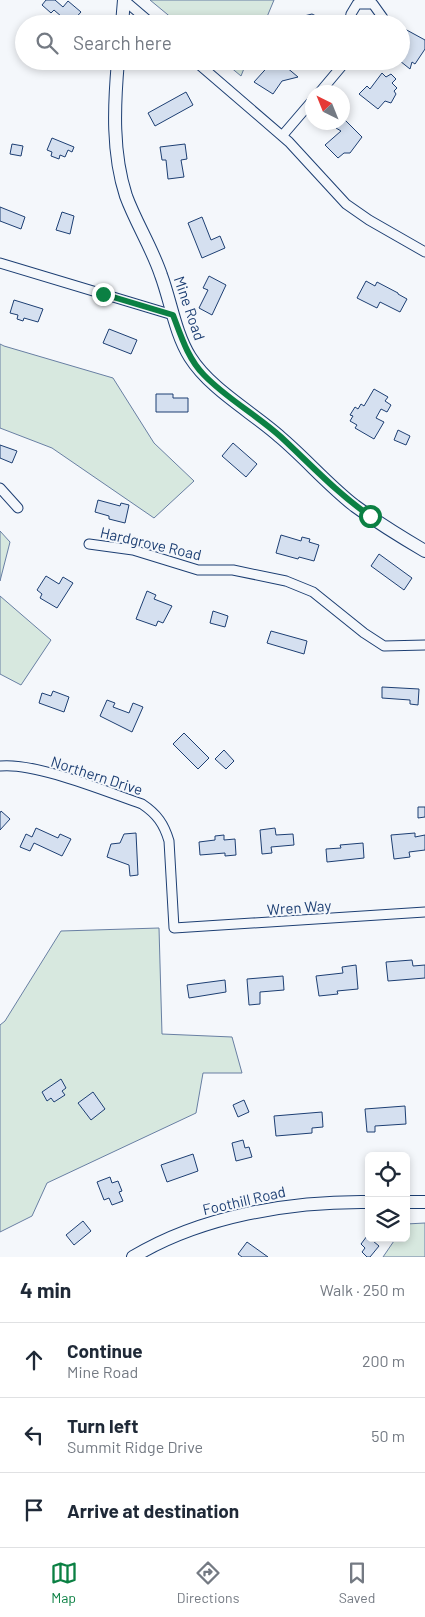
<!DOCTYPE html>
<meta charset="utf-8">
<style>
body{margin:0;font-family:Barlow,sans-serif;background:#f6f6f7;color:#1f2937}
.controls{position:absolute;right:15px;bottom:15px;display:grid;overflow:hidden;border-radius:8px;box-shadow:0 2px 8px #0003}
.controls button{width:45px;height:45px;display:grid;place-items:center;padding:0;border:0;border-bottom:1px solid #e0e1e3;background:#fff;color:#1f2937;font:25px sans-serif}
.compass{position:absolute;left:305px;top:85px;width:45px;height:45px;border-radius:50%;background:#fff;box-shadow:0 2px 8px #0003;rotate:317deg}
.stop{position:absolute;width:15px;height:15px;margin:-11px;border:4px solid #0b8043;border-radius:50%;background:#fff}
.stop.end{background:#0b8043;border-color:#fff;box-shadow:0 1px 5px #0008}
.list{margin:0;padding:0;list-style:none}
h2{display:flex;justify-content:space-between;align-items:center;height:65px;margin:0;padding:0 20px;font-size:21px}
h2 small{font-size:16px;font-weight:400;color:#747a83}
.list li{display:grid;grid-template-columns:32px 1fr auto;gap:15px;align-items:center;box-sizing:border-box;height:75px;padding:0 20px;border-top:1px solid #e0e1e3}
.list b{display:block;font-size:19px;white-space:nowrap}
.list p{margin:0;font-size:16px;white-space:nowrap;color:#747a83}
.list em{font-size:16px;font-style:normal;color:#747a83}
.icon{flex:none;width:28px;height:28px;fill:none;stroke:currentColor;stroke-width:2;stroke-linecap:round;stroke-linejoin:round}
.map{position:relative;flex:none;width:425px;height:1257px;overflow:hidden}
.search{position:absolute;background:#fff;box-shadow:0 2px 8px #0003;left:15px;right:15px;top:15px;height:55px;display:flex;align-items:center;gap:12px;box-sizing:border-box;padding:0 18px;border-radius:28px;color:#747a83;font-size:19px}
.sheet{height:290px;background:#fff}
nav{display:flex;justify-content:space-around;align-items:center;box-sizing:border-box;height:70px;border-top:1px solid #e0e1e3;background:#fff;font-size:14px;color:#747a83}
nav a{display:grid;justify-items:center;gap:2px}
nav .on{color:#0b8043}
.map>svg:first-child{display:block}
.green{fill:#d7e8df;stroke:#687fa3}
.building{fill:#d5e0f0;stroke:#1d3f73}
.lines{fill:none;stroke-linecap:round;stroke-linejoin:round}
.street-casing{stroke:#1d3f73;stroke-width:11}
.secondary-casing{stroke:#1d3f73;stroke-width:14}
.street{stroke:#f4f7fb;stroke-width:9}
.secondary{stroke:#f4f7fb;stroke-width:12}
.route{stroke:#0b8043;stroke-width:6}
.labels{text-anchor:middle;dominant-baseline:central;stroke-width:4;stroke-linejoin:round;paint-order:stroke}
.street-label{font-size:15px;fill:#1d3f73;stroke:#f4f7fb}
</style>
<div class="map">
<svg width="425" height="1257" viewBox="0 0 425 1257">
<rect width="100%" height="100%" fill="#f4f7fb"/>
<path class="green" d="M150,0H274L264,24H179Z
M223,61H247L241,76Z
M0,344L4,346L113,378L154,443L194,481L154,518L52,448L0,428Z
M0,531L10,542L0,581Z
M0,596L51,640L21,685L0,674Z
M159,928L162,1034L232,1037L242,1073H203L196,1113L47,1183L32,1216L0,1232V1025L5,1021L61,931Z
M425,1223V1257H383L396,1238H406V1224Z"/>
<path class="building" d="M46,0H55L63,7L68,1L81,12L70,24L54,10L51,13L42,5Z
M312,14L320,18L322,24H300L304,16Z
M403,28L425,40V49L415,64L412,62L410,69L400,61H401V49L406,42L401,38Z
M273,61H279L298,77L282,81L273,94L254,82Z
M382,73L386,77L391,74L396,79L392,83L397,88L394,91L396,94L391,103L385,101L378,109L359,94L367,86L370,89Z
M186,92L193,105L155,126L148,113Z
M343,118L362,137L350,153H344L338,158L325,145L341,131L336,128L340,122H342Z
M52,138L74,147L72,152L68,150L65,157L60,155L59,159L51,156L52,152L47,150Z
M12,144L23,146L21,156L10,154Z
M185,144L187,159L181,160L184,177L168,179L166,160H162L160,147Z
M0,207L25,217L21,229L0,221Z
M62,212L74,216L70,234L56,230Z
M202,217L211,240L220,236L225,248L202,258L188,223Z
M209,276L226,285L212,315L199,308L208,290L203,288Z
M366,281L375,286L377,282L398,293V294L407,299L400,312L380,302L377,308L357,298Z
M14,300L43,309L38,322L24,318L23,321L17,319L18,315L10,313Z
M109,329L137,340L131,354L103,343Z
M374,389L388,397L385,401L391,405L387,412L381,409L376,418L384,422L374,439L355,428L357,425L350,421L353,416L350,415L355,407L358,409L361,404L364,406Z
M156,394H173V398H188V412H156Z
M398,430L410,436L406,445L394,440Z
M233,443L257,464L246,477L222,456Z
M0,445L17,451L12,463L0,458Z
M98,500L120,506L121,503L129,505L125,523L109,519V516L95,512Z
M281,535L301,541L302,537L310,539L309,542L319,545L314,561L299,557L298,559L276,553Z
M379,554L412,578L404,590L371,566Z
M46,576L59,584L63,577L73,583L57,608L40,598L42,594L37,590Z
M147,591L156,595L154,599L172,606L163,623L158,621L156,626L136,619Z
M213,611L228,616L225,627L210,623Z
M271,631L307,641L304,654L267,643Z
M382,687L419,689L418,705L410,704V700L382,698Z
M53,691L69,697L64,712L39,703L42,693L51,696Z
M107,700L115,703L113,707L129,713L133,703L143,707L132,732L100,716Z
M184,733L209,758L198,769L173,744Z
M224,750L234,761L226,769L215,759Z
M418,807H425V817L418,818Z
M1,811L10,819L0,830V813Z
M36,828L58,838L60,834L71,839L62,856L34,843L30,851L20,847L26,834L32,837Z
M275,828L276,835L293,834L294,845L271,847L272,853L262,854L260,830Z
M136,833L138,875L130,876L129,865L107,857L111,844L120,843L124,834Z
M415,833V837L425,835V850L409,852L410,857L394,859L391,835Z
M224,835V840L235,839L236,855L225,856V853L200,855L199,842L215,840V836Z
M363,843L364,858L327,862L326,849L341,848L340,845Z
M412,960L413,966L425,965V978L388,981L386,962Z
M356,965L358,989L337,991L338,994L319,996L316,976L343,973L342,967Z
M283,976L284,990L260,992V1004L249,1005L247,979Z
M225,980L226,992L189,998L187,985Z
M61,1079L66,1088L62,1091L65,1095L54,1102L51,1098L47,1101L42,1092Z
M93,1092L105,1109L91,1120L78,1103Z
M244,1100L249,1112L238,1117L233,1105Z
M405,1106L406,1124L375,1126V1132H367L365,1109Z
M322,1112L323,1127L312,1128V1133L276,1136L274,1116Z
M243,1140L245,1148L249,1147L252,1157L236,1161L232,1143Z
M193,1154L198,1171L167,1182L161,1165Z
M110,1177L112,1183L118,1181L122,1191L119,1192L123,1201L112,1205L109,1198L104,1200L97,1182Z
M83,1221L91,1231L74,1245L66,1235Z
M367,1236L379,1246L370,1257H367L362,1252L365,1248L361,1244Z
M247,1242L268,1257H242L238,1254Z"/>
<g class="lines">
<defs>
<path id="street" d="M124,0L152,24
M349,24L351,14L357,4H373L383,18L378,24
M195,61L289,142L346,204L369,220L425,252
M320,92L346,61
M282,136L312,101
M0,263L173,315
M0,488L18,508
M89,544L133,550L198,570H233L286,581L313,592L364,633L384,646L425,645
M0,766C35,762 107,792 142,804C157,814 164,824 169,841L174,928L425,912"/>
<path id="secondary" d="M122,24L124,0
M118,61C114,106 112,153 126,196C136,223 152,248 161,275C171,302 175,333 190,357C210,389 252,412 280,437C306,459 328,485 355,506C377,522 401,537 425,551
M406,1202H425
M133,1257C201,1216 290,1201 369,1202"/>
</defs>
<use href="#street" class="street-casing"/>
<use href="#secondary" class="secondary-casing"/>
<use href="#street" class="street"/>
<use href="#secondary" class="secondary"/>
</g>
<g class="lines">
<path class="route" d="M103,294L173,315C181,336 188,359 204,375C227,399 257,415 281,437C310,464 337,493 370,516"/>
</g>
<g class="labels">
<g class="street-label">
<text transform="translate(190 308) rotate(71)">Mine Road</text>
<text transform="translate(151 543) rotate(13)">Hardgrove Road</text>
<text transform="translate(97 775) rotate(18)">Northern Drive</text>
<text transform="translate(299 907) rotate(-4)">Wren Way</text>
<text transform="translate(244 1200) rotate(-13)">Foothill Road</text>
</g>
</g>
</svg>
<div class="controls">
<button><svg class="icon" aria-label="locate" viewBox="0 0 24 24"><circle cx="12" cy="12" r="6"/><path d="M12 2v4M12 18v4M2 12h4M18 12h4"/></svg></button>
<button><svg class="icon" aria-label="layers" viewBox="0 0 24 24"><path d="M12 4l9 5-9 5-9-5zM3 14l9 5 9-5"/></svg></button>
</div>
<svg class="compass" viewBox="-18 -18 36 36"><path d="M0-13l5 13h-10z" fill="#e53935"/><path d="M0 13l5-13h-10z" fill="#747a83"/></svg>
<div class="stop" style="left:370px;top:516px"></div>
<div class="stop end" style="left:103px;top:294px"></div>
<div class="search"><svg class="icon" aria-label="search" viewBox="0 0 24 24"><circle cx="10" cy="10" r="6"/><path d="M15 15l6 6"/></svg>Search here</div>
</div>
<section class="sheet">
<h2>4 min<small>Walk · 250 m</small></h2>
<ul class="list">
<li><svg class="icon" aria-label="ahead" viewBox="0 0 24 24"><path d="M12 20V5M6 11l6-6 6 6"/></svg><div><b>Continue</b><p>Mine Road</p></div><em>200 m</em></li>
<li><svg class="icon" aria-label="left" viewBox="0 0 24 24"><path d="M17 20v-9H6M10 6l-5 5 5 5"/></svg><div><b>Turn left</b><p>Summit Ridge Drive</p></div><em>50 m</em></li>
<li><svg class="icon" aria-label="arrive" viewBox="0 0 24 24"><path d="M6 21V4h12l-3 4 3 4H6"/></svg><div><b>Arrive at destination</b></div></li>
</ul>
</section>
<nav>
<a class="on"><svg class="icon" aria-label="map" viewBox="0 0 24 24"><path d="M3 6l6-2 6 2 6-2v14l-6 2-6-2-6 2zM9 4v14M15 6v14"/></svg>Map</a>
<a><svg class="icon" aria-label="directions" viewBox="0 0 24 24"><path d="M12 3l9 9-9 9-9-9zM9 14v-3h6M13 9l2 2-2 2"/></svg>Directions</a>
<a><svg class="icon" aria-label="saved" viewBox="0 0 24 24"><path d="M7 4h10v16l-5-4-5 4z"/></svg>Saved</a>
</nav>
